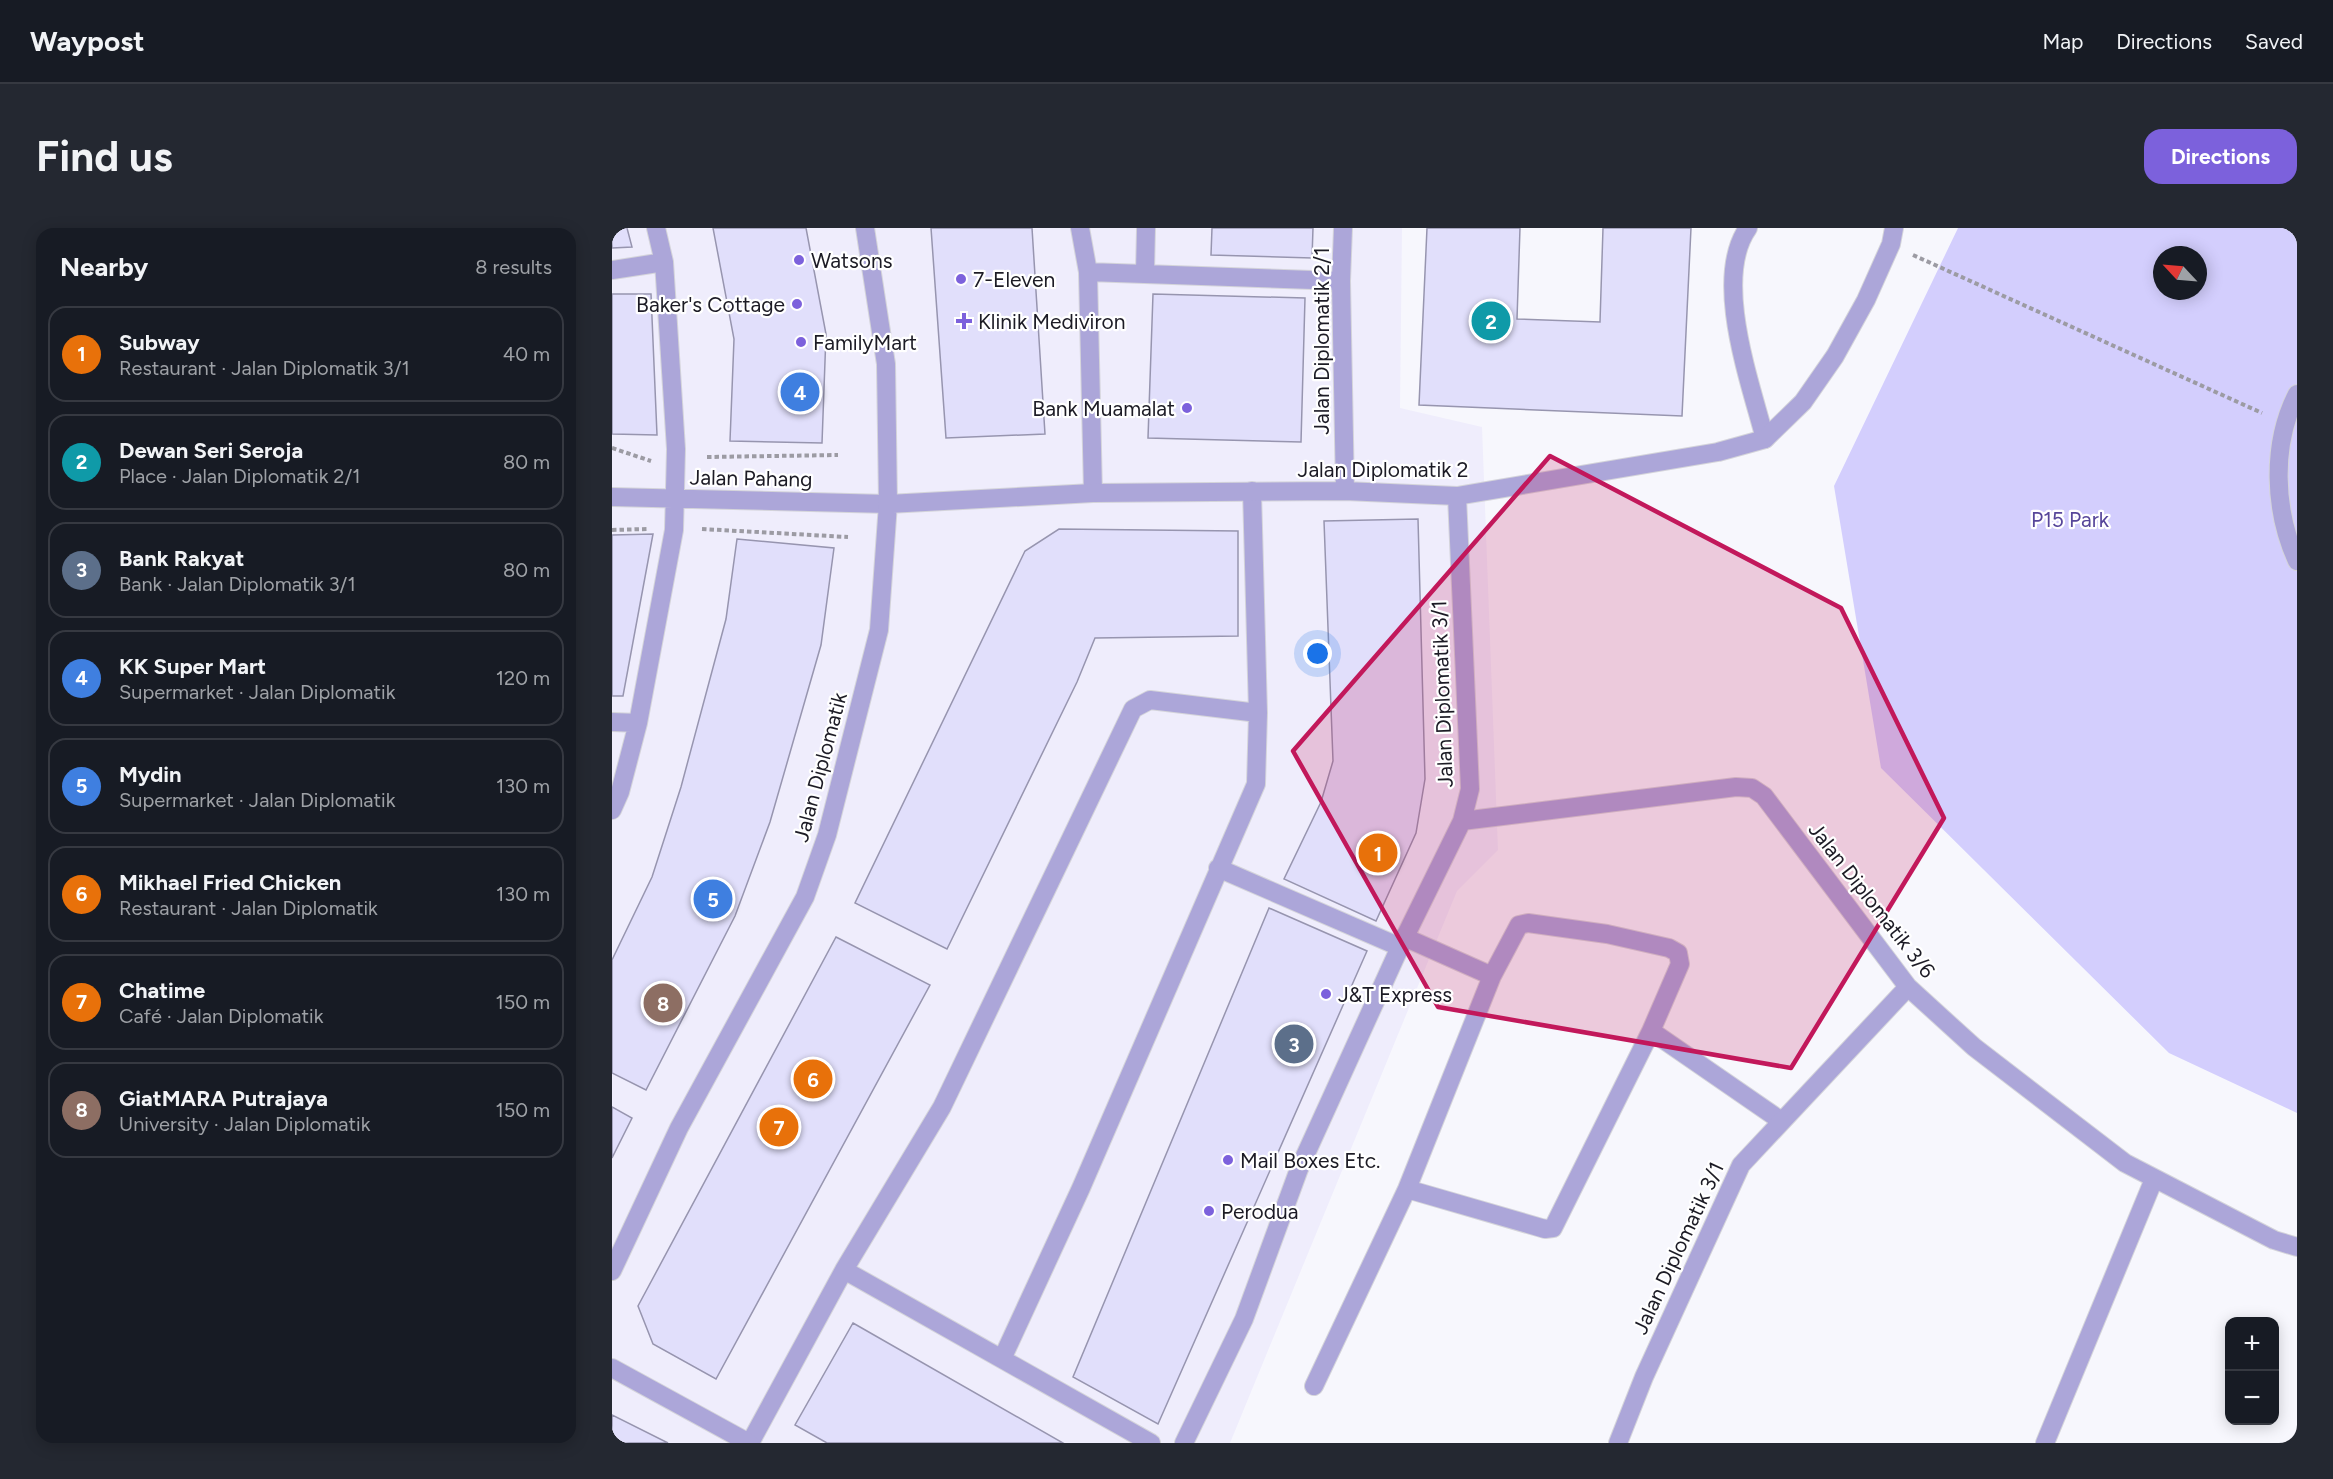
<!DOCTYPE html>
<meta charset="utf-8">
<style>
body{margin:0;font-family:Figtree,sans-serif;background:#242831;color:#f1f3f6}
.controls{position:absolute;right:18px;bottom:18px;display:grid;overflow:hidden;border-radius:12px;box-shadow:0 3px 15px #0003}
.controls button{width:54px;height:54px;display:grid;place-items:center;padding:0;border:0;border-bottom:2px solid #363941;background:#171b24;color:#f1f3f6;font:30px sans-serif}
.compass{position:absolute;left:1541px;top:18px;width:54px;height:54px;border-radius:50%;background:#171b24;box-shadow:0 3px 15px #0003;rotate:296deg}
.you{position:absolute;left:706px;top:426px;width:21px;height:21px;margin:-15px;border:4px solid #fff;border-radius:50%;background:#1a73e8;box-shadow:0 0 0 9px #1a73e833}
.badge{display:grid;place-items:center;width:39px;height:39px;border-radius:50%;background:#7c61dc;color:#fff;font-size:20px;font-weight:700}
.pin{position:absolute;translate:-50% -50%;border:3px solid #fff;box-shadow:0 2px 6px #0006}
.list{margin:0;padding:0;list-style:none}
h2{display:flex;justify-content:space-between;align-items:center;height:78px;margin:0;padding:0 24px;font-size:26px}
h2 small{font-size:20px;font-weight:400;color:#9ea1a6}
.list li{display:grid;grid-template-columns:39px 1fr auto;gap:18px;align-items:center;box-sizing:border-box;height:96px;margin:0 12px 12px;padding:0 12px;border:2px solid #363941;border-radius:18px}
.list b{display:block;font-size:22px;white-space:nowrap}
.list p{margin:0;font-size:20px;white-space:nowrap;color:#9ea1a6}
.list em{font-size:20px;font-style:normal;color:#9ea1a6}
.map{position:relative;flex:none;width:1685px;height:1215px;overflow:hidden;border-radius:18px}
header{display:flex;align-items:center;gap:36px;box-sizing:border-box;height:84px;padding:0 30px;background:#171b24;border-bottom:2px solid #363941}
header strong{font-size:28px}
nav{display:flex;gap:33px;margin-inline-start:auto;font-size:21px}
.intro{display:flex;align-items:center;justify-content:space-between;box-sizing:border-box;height:144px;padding:0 36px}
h1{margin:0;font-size:42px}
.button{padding:15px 27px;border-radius:18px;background:#7c61dc;color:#fff;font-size:21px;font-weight:700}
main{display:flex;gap:36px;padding:0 36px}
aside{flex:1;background:#171b24;border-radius:18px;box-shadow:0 3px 15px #0003}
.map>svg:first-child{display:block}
.built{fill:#efedfc}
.green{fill:#d3cefd;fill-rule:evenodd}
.building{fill:#e1dffb;stroke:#9795af;stroke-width:1.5}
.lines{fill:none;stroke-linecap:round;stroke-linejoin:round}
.lane-casing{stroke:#d4d4da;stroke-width:20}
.street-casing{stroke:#d4d4da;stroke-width:20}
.path{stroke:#9c9ba3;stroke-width:4;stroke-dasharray:4.5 3;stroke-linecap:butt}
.lane{stroke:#aca6d9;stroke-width:18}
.street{stroke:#aca6d9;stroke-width:18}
.marked{fill:#c2185b;fill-opacity:0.2;stroke:#c2185b;stroke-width:4.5;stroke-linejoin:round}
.poi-dot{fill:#7c61dc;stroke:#fff;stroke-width:2}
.labels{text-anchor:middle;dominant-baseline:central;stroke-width:4.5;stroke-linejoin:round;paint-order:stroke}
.poi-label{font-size:21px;fill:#1c1b25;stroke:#fff;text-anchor:start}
.street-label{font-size:21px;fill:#1c1b25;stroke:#fff}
.park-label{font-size:21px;fill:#57469a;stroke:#fff}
</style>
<header>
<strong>Waypost</strong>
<nav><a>Map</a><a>Directions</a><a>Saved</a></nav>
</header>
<div class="intro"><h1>Find us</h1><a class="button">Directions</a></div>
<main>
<aside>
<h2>Nearby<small>8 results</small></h2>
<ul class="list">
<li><span class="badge" style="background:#e8710a">1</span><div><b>Subway</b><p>Restaurant · Jalan Diplomatik 3/1</p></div><em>40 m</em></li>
<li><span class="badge" style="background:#0f9aa8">2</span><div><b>Dewan Seri Seroja</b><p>Place · Jalan Diplomatik 2/1</p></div><em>80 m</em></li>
<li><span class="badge" style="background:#5c6f8a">3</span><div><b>Bank Rakyat</b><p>Bank · Jalan Diplomatik 3/1</p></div><em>80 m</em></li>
<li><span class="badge" style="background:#3f7fe0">4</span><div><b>KK Super Mart</b><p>Supermarket · Jalan Diplomatik</p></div><em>120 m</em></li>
<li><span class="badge" style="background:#3f7fe0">5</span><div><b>Mydin</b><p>Supermarket · Jalan Diplomatik</p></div><em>130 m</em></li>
<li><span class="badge" style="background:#e8710a">6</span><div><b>Mikhael Fried Chicken</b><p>Restaurant · Jalan Diplomatik</p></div><em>130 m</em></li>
<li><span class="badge" style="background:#e8710a">7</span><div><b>Chatime</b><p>Café · Jalan Diplomatik</p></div><em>150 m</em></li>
<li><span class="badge" style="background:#8d6e63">8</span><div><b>GiatMARA Putrajaya</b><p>University · Jalan Diplomatik</p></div><em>150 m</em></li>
</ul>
</aside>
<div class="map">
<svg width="1685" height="1215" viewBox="0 0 1685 1215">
<rect width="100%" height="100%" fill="#f7f7fd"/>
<path class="built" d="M0,0H790L788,180L870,199L886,622L845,663L618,1215H0Z"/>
<path class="green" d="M1346,0H1685V885L1557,825L1269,540L1222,258ZM1550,27H1586V63H1550Z"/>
<path class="building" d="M0,0H15L20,19L0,20Z
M101,0H194L214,106L210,215L118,213L122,111Z
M319,0H420L433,206L334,210Z
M600,0H701L700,30L599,27Z
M815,0H908L905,91L988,94L991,0H1079L1070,188L807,177Z
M0,66H39L45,207L0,206Z
M541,66L693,70L689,214L536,210Z
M806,291L813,551L804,605L764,693L672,651L709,574L721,533L712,293Z
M447,301L626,303V408L483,410L465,454L335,721L243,675L413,323Z
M41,306L11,468H0V307Z
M125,311L222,320L209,417L158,594L123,688L34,862L0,845V732L40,649L69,559L114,391Z
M657,680L755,723L546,1196L461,1149Z
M224,709L318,757L104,1151L41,1116L26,1078Z
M0,879L20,890L0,930Z
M241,1095L451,1215H215L183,1197Z
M0,1187L56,1215H0Z"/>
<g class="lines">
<defs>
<path id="lane" d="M468,0L476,44L481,265
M1136,0C1100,51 1139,156 1153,211
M0,42L52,34
M476,44L729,53
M533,45L534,0
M0,269L276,276
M0,494L26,495
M0,582L8,564L26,495L62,302L64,221L52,34L44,0
M606,640L788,719
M792,709L880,748
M795,961L880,748L907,697L916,695L995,706L1057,720L1066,725L1068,736L1039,803
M232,1042L539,1215
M390,1131L469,960L644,556L646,485L640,263
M702,1158L795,961L933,1001L941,1000L1039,803L1168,892
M138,1215L232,1042L330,879L521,481L538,472L646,485"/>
<path id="street" d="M731,0L729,53L733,263
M1685,166C1659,217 1662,283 1685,333
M276,276L481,265L733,263L845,268L1106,224L1153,211L1191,174L1223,128L1254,72L1279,16L1282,0
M850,593L1124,559L1140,560L1152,568L1296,759L1362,819L1513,935L1662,1012L1685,1019
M0,1043L67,900L193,669L215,607L267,402L276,276L274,136L253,0
M0,1140L137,1215
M572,1215L632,1091L687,941L788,719L850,593L858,561L845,268
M1006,1215L1032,1149L1129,937L1296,759
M1433,1215L1542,951"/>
</defs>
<use href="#lane" class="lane-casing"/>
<use href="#street" class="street-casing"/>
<path class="path" d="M1301,27L1650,185
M0,220L39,233
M95,229L226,227
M90,301L236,309
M0,302L35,301"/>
<use href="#lane" class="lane"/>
<use href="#street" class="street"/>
</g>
<path class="marked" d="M938,228L1229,380L1332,590L1179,840L826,779L681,523Z"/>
<g class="poi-dot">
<circle cx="187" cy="32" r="6"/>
<circle cx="349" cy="51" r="6"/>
<circle cx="185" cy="76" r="6"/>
<path d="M349 84h6v6h6v6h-6v6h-6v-6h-6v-6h6z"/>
<circle cx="189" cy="114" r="6"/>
<circle cx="575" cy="180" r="6"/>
<circle cx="714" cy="766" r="6"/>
<circle cx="616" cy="932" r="6"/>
<circle cx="597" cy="983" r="6"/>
</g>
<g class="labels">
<g class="poi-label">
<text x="199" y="32">Watsons</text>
<text x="361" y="51">7-Eleven</text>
<text x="173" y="76" text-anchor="end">Baker's Cottage</text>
<text x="366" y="93">Klinik Mediviron</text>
<text x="201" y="114">FamilyMart</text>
<text x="563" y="180" text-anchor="end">Bank Muamalat</text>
<text x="726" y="766">J&amp;T Express</text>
<text x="628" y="932">Mail Boxes Etc.</text>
<text x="609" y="983">Perodua</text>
</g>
<g class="street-label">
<text transform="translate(709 113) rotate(-90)">Jalan Diplomatik 2/1</text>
<text x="771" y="241">Jalan Diplomatik 2</text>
<text transform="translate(139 250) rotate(1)">Jalan Pahang</text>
<text transform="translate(830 466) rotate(-92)">Jalan Diplomatik 3/1</text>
<text transform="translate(208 539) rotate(-75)">Jalan Diplomatik</text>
<text transform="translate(1260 672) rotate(52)">Jalan Diplomatik 3/6</text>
<text transform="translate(1066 1020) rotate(-65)">Jalan Diplomatik 3/1</text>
</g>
<g class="park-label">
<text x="1458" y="291">P15 Park</text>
</g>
</g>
</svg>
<div class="controls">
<button>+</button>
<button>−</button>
</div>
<svg class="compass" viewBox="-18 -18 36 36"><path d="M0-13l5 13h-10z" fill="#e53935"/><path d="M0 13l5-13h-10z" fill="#9ea1a6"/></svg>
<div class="you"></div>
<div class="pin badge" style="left:766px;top:625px;background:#e8710a">1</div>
<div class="pin badge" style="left:879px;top:93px;background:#0f9aa8">2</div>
<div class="pin badge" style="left:682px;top:816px;background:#5c6f8a">3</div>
<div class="pin badge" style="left:188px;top:164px;background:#3f7fe0">4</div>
<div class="pin badge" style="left:101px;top:671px;background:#3f7fe0">5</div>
<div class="pin badge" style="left:201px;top:851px;background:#e8710a">6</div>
<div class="pin badge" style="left:167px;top:899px;background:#e8710a">7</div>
<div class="pin badge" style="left:51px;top:775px;background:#8d6e63">8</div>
</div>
</main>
